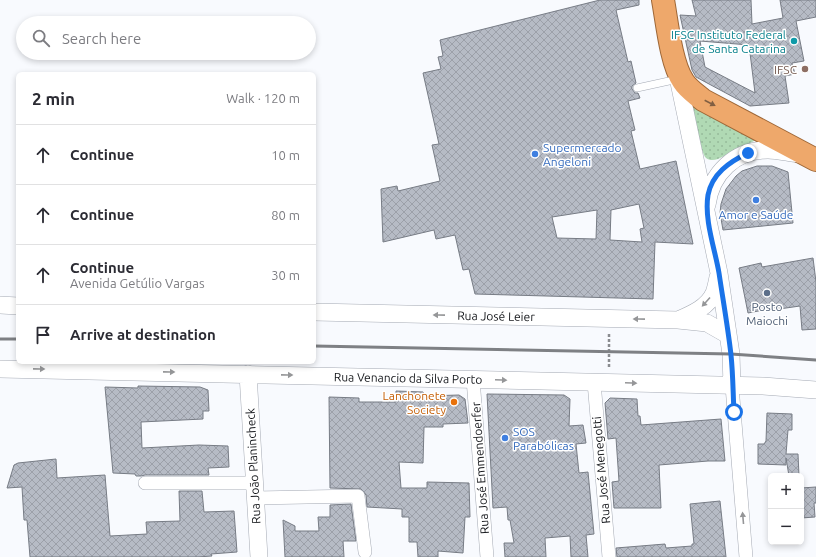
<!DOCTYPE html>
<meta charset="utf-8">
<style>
body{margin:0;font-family:Ubuntu,sans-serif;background:#f2f2f3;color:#2b2b33}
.controls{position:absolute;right:12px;bottom:12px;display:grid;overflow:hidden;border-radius:6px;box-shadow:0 2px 6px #0003}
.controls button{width:36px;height:36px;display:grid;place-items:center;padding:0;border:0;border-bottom:1px solid #e1e1e2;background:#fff;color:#2b2b33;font:20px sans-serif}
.stop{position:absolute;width:12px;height:12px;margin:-9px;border:3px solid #1a73e8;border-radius:50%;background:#fff}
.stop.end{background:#1a73e8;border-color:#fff;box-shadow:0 1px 4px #0008}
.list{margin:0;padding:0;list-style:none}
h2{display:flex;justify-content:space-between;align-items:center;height:52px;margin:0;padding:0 16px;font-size:17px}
h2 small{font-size:13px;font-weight:400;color:#7c7c81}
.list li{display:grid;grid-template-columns:26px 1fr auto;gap:12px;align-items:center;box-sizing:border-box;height:60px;padding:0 16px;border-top:1px solid #e1e1e2}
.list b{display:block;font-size:15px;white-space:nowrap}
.list p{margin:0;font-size:13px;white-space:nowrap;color:#7c7c81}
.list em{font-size:13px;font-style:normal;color:#7c7c81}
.icon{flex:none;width:22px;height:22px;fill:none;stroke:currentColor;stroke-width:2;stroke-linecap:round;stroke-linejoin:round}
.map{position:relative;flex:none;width:816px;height:557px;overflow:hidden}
.search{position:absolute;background:#fff;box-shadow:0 2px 6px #0003;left:16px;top:16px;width:300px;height:44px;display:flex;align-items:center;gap:10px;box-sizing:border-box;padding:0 14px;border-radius:22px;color:#7c7c81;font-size:15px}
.panel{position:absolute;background:#fff;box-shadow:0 2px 6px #0003;left:16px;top:72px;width:300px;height:292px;border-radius:6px}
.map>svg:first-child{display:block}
.park{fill:url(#park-dots)}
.building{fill:url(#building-cross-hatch);stroke:#777c85;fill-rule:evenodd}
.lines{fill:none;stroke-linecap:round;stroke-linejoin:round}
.service-casing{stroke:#a5aab4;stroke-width:8}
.minor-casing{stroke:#a5aab4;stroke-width:14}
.tertiary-casing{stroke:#a5aab4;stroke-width:18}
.trunk-casing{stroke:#9e6737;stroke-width:24}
.path{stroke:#8a8c90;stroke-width:2.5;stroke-dasharray:3 2;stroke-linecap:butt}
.service{stroke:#fff;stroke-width:7}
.minor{stroke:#fff;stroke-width:13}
.tertiary{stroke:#fff;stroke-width:17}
.trunk{stroke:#eea86b;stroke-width:22}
.rail{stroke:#7e8084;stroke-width:3}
.oneway{fill:#815f42}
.oneway2{fill:#959698}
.route{stroke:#1a73e8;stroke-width:5}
.culture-dot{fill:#0f9aa8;stroke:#fff;stroke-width:1.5}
.education-dot{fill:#8d6e63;stroke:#fff;stroke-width:1.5}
.shop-dot{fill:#3f7fe0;stroke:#fff;stroke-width:1.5}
.service-dot{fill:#5c6f8a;stroke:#fff;stroke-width:1.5}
.food-dot{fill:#e8710a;stroke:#fff;stroke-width:1.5}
.labels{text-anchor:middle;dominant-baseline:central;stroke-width:3;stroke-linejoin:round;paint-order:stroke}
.culture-label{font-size:12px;fill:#0d838f;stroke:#fff;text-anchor:end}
.education-label{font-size:12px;fill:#785e54;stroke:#fff;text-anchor:end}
.shop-label{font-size:12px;fill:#366cbe;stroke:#fff;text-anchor:start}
.service-label{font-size:12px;fill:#4e5e75;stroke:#fff}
.street-label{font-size:12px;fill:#14161a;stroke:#fff}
.food-label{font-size:12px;fill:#c56008;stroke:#fff;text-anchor:end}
</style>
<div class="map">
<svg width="816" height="557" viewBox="0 0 816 557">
<defs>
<pattern id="park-dots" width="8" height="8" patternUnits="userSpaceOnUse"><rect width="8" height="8" fill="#b0d9b4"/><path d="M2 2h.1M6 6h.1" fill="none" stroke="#96ba9a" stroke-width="1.8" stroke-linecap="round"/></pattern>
<pattern id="building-cross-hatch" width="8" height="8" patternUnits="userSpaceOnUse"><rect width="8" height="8" fill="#b6bbc5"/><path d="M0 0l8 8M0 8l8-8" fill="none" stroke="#9ca0a9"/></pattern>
</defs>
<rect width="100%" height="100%" fill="#f8fafe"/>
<path class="park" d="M692,103L762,137L718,159C714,160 710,161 706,158C700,152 694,113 692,103Z"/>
<path class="building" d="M600,0H639V5L616,10L628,62L631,61L636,83L632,86V89L635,93H638L640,98L628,101L635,130L631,131L640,169L676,161L693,244L655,242L653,299L475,294L469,269L463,270L455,235L436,239L434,230L383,242L381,189L397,186L398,191L440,181L432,145L439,144L423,73L441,69L438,57L443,56L440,40ZM639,204L644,228L640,229L642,242L610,240L611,210ZM597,210L596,239L557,238L552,217Z
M692,0H751L752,24L783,18L780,0H816V17L796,21L804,61L792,63L795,74L785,76L789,103L750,106L696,77L692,70L680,15L696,16ZM700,41L749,45L755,93L705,67Z
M757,166H772L788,172L793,223L723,230L720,213L721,204L726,189L736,176L742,171Z
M813,258L816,282V329L802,330L800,306L779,309V307L748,313L739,268L761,263L762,267Z
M138,386L200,387L208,390L209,411H203V419L141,422L142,448L199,445L228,446L229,467L208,468L209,475H145L141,476H136L135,474L113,473L105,387L138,388Z
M396,391L423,392L426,396L459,395L465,399L468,423L443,424V427H424L423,463L399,462L401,488H427V482L469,483L470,517H465L463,553L438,551V557H418L417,542H409V517H402V509L367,507L366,495L361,489L330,488L329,397L359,398V402H396Z
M487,394L564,395L570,399L569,426L583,425L586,443L576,444L579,473L588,472L594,534L586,535L588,557H571L570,536L545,538L546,557H505L504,543H514L510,520H508L507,507L493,508Z
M610,398L637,399L638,416H640L641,425L721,419L725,461H708L659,465L661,508H614L612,482L619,481L616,438L608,439L605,403Z
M767,413L792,414V430H788L786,454H798L799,476H789L786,458V465L758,464V444H764L766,441Z
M56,459L57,478L105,475L110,536L147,534L146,522L180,521L179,491H202L204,512L234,511L237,552L211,554L212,556L197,557H30L27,520H24L22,487L7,488L14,465L18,463Z
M816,487V503H814L815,517L801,518V488Z
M720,501L726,557H617L616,548L665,544L666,548L692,546V544H694L690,504Z
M351,504L356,541H343L344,557H285L283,520L295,526V531H319L318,517H330V505Z"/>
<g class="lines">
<defs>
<path id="service" d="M637,88L678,79"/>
<path id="minor" d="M473,379L487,557
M594,382L609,557
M732,386L746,557
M145,483H254
M255,498L358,496L365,552"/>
<path id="tertiary" d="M677,73L719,273L731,354L732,386
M707,205C711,173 735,150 768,150C778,150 789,153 799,154
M0,305L18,306
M314,312L678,320L707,323L728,335
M678,320C692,314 708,307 714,293C716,288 717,282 718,277
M0,369L763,386L816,390
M248,374L259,557"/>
<path id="trunk" d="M663,0C667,22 671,63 683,81C688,89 696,94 703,100L816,160"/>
</defs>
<use href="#service" class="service-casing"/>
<use href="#minor" class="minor-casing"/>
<use href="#tertiary" class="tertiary-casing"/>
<use href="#trunk" class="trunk-casing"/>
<path class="path" d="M609,367V334"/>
<use href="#service" class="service"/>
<use href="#minor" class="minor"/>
<use href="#tertiary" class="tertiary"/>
<use href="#trunk" class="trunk"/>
<path class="rail" d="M0,339H18
M314,346L731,354L816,360"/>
</g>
<defs><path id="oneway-solid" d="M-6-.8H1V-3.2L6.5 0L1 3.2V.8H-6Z"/></defs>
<use class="oneway" href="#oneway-solid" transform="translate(710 103) rotate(27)"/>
<g class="oneway2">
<use href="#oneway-solid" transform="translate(706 302) rotate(132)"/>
<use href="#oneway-solid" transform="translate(439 315) rotate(-179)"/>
<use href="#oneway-solid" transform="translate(639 319) rotate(-179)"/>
<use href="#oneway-solid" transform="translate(39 369) rotate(1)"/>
<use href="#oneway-solid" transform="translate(169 372) rotate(1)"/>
<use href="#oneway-solid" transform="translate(287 375) rotate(1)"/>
<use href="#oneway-solid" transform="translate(501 380) rotate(2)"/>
<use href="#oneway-solid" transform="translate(631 383) rotate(2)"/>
<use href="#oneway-solid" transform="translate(743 518) rotate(-95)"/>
</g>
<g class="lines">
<path class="route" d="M734,412C733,393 733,374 731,355C728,328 723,300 719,273C715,249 704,220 708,195C712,174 729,162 748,153"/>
</g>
<circle class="culture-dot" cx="794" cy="41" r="4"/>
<circle class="education-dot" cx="805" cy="69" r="4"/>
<g class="shop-dot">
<circle cx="535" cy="154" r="4"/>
<circle cx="756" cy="200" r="4"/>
<circle cx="505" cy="438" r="4"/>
</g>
<circle class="service-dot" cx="767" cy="293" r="4"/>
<circle class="food-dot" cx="454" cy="402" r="4"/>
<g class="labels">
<g class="culture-label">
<text x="786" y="34">IFSC Instituto Federal<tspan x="786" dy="14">de Santa Catarina</tspan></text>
</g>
<g class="education-label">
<text x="797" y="69">IFSC</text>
</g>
<g class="shop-label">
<text x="543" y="147">Supermercado<tspan x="543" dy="14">Angeloni</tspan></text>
<text x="756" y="214" text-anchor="middle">Amor e Saúde</text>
<text x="513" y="431">SOS<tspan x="513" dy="14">Parabólicas</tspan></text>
</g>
<g class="service-label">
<text x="767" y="306">Posto<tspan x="767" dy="14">Maiochi</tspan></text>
</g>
<g class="street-label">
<text transform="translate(496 316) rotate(1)">Rua José Leier</text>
<text transform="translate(408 378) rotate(1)">Rua Venancio da Silva Porto</text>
<text transform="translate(253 466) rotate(-93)">Rua João Planincheck</text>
<text transform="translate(480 468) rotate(-94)">Rua José Emmendoerfer</text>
<text transform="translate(601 470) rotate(-95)">Rua José Menegotti</text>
</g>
<g class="food-label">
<text x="446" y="395">Lanchonete<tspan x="446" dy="14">Society</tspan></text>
</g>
</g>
</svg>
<div class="controls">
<button>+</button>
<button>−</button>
</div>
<div class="stop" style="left:734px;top:412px"></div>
<div class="stop end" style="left:748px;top:153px"></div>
<div class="search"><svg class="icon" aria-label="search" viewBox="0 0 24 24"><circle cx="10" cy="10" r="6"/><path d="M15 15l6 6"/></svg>Search here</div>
<section class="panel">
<h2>2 min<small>Walk · 120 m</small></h2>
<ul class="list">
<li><svg class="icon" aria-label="ahead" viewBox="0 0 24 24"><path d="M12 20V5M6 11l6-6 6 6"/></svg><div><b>Continue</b></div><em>10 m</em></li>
<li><svg class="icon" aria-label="ahead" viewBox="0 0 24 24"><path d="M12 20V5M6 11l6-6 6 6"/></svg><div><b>Continue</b></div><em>80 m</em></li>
<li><svg class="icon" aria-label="ahead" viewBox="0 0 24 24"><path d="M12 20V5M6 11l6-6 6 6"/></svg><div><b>Continue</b><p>Avenida Getúlio Vargas</p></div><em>30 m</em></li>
<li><svg class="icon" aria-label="arrive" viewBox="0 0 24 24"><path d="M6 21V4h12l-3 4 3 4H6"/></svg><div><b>Arrive at destination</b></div></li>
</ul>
</section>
</div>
